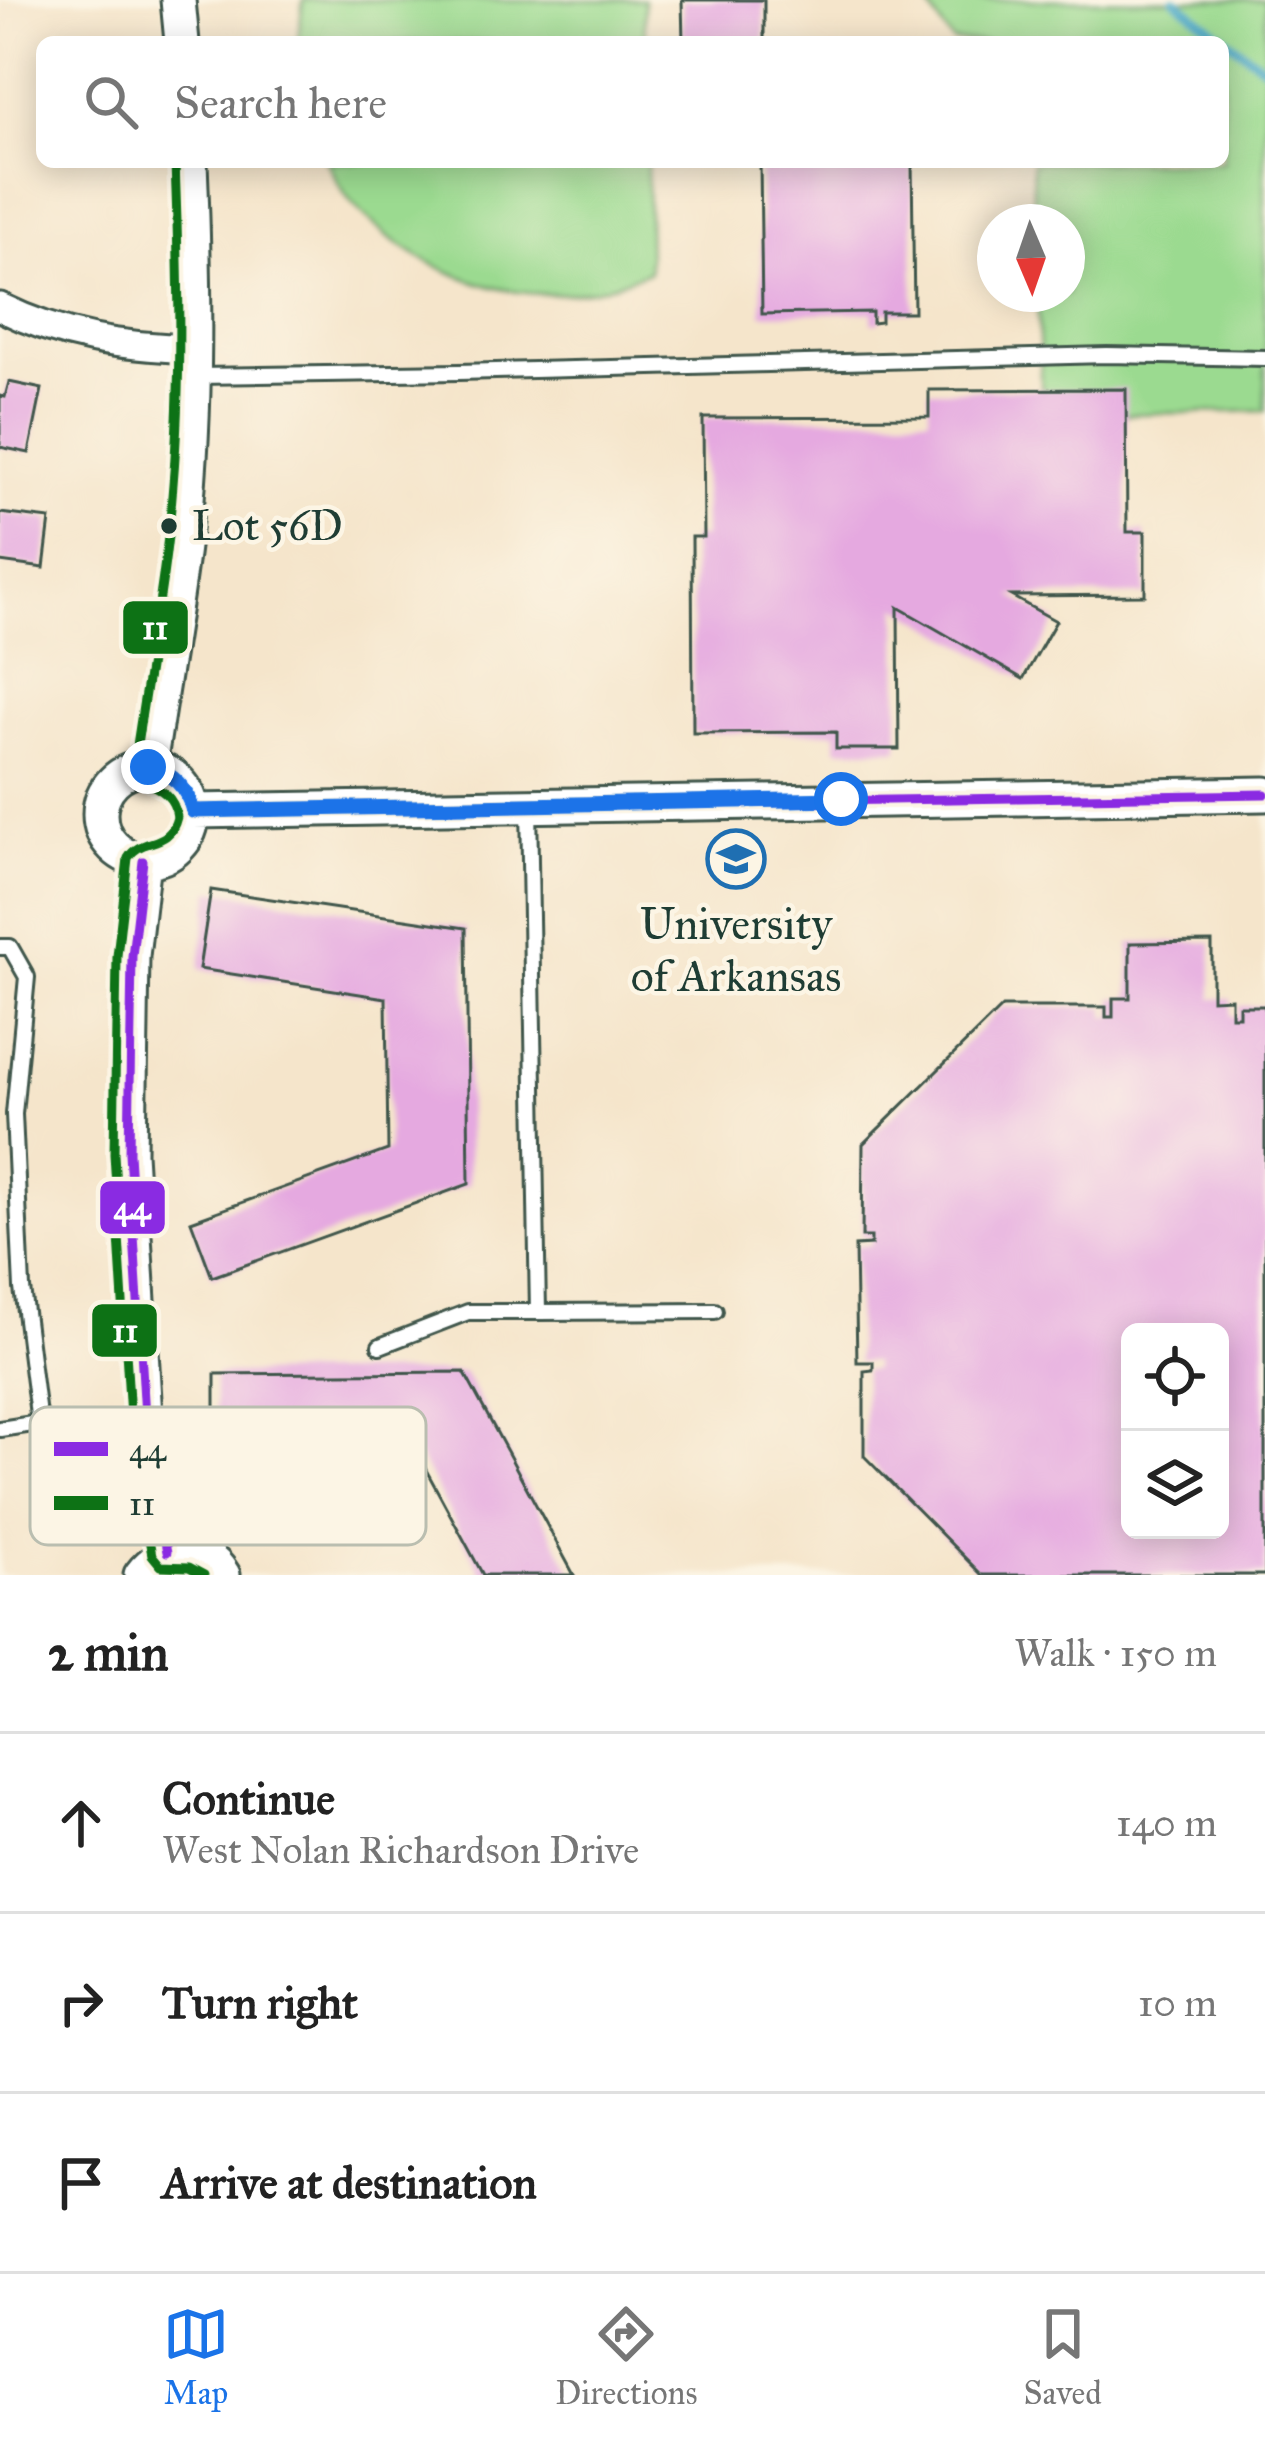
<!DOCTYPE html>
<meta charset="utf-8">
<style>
body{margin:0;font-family:"IM FELL Great Primer",serif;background:#f6f6f6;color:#222}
.controls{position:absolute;right:36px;bottom:36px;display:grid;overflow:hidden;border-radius:18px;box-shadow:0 6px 30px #0003}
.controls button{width:108px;height:108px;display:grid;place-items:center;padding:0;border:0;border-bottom:3px solid #e0e0e0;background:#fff;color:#222;font:60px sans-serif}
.compass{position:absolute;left:977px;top:204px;width:108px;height:108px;border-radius:50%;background:#fff;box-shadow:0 6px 30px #0003;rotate:178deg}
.stop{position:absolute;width:36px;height:36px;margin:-27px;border:9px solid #1a73e8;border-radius:50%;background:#fff}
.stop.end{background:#1a73e8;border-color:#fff;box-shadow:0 3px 12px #0008}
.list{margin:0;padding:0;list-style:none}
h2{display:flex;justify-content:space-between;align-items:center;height:156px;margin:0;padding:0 48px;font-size:51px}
h2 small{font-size:39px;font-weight:400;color:#767676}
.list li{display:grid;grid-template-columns:78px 1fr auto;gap:36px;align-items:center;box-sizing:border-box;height:180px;padding:0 48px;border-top:3px solid #e0e0e0}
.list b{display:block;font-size:45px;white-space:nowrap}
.list p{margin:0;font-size:39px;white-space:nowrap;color:#767676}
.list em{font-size:39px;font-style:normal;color:#767676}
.icon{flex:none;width:66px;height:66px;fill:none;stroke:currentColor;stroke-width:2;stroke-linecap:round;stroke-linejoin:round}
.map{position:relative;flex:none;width:1265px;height:1575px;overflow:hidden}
.search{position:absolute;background:#fff;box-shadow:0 6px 30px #0003;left:36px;right:36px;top:36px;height:132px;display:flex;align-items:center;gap:30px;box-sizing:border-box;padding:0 42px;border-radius:18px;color:#767676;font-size:45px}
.sheet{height:696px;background:#fff}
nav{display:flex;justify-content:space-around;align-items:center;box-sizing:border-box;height:168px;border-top:3px solid #e0e0e0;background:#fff;font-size:33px;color:#767676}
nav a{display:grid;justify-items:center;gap:6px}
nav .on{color:#1a73e8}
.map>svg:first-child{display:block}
.green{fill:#9bda90;stroke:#5d8c62;stroke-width:3}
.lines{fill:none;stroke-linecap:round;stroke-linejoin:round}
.stream{stroke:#49a9c8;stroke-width:9}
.building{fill:#e5a9e0;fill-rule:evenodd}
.service-casing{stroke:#3f564b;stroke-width:20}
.minor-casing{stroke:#3f564b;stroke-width:33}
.tertiary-casing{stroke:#3f564b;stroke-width:39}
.service{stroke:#fff;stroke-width:14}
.minor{stroke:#fff;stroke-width:27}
.tertiary{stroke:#fff;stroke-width:33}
.bus-1-casing{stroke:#fcf5e5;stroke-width:18}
.bus-2-casing{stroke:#fcf5e5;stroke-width:18}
.bus-1{stroke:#8a2be2;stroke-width:9}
.bus-2{stroke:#0d7215;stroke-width:9}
.route{stroke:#1a73e8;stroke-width:15}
.bus-dot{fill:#1f3d34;stroke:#fcf5e5;stroke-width:4.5}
.labels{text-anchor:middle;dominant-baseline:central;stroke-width:9;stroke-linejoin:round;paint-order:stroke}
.bus-label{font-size:42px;fill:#1f3d34;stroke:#fcf5e5;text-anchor:start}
.poi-label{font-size:45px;fill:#1f3d34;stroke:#fcf5e5}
.key{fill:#fcf5e5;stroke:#babeb0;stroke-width:3}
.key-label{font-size:33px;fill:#1f3d34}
.line-badge{stroke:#fcf5e5;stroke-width:4.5}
.badge-label{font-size:33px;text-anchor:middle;font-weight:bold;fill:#fff}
</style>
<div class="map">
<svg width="1265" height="1575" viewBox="0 0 1265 1575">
<rect width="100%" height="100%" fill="#fcf5e5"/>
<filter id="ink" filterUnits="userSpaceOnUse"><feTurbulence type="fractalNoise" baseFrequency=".00833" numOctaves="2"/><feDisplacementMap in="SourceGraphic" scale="24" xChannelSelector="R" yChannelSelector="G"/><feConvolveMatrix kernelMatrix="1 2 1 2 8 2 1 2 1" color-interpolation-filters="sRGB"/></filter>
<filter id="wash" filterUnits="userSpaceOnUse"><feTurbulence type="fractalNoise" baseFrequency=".004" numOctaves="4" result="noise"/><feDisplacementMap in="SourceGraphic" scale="48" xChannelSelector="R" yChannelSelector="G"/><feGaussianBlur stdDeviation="2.7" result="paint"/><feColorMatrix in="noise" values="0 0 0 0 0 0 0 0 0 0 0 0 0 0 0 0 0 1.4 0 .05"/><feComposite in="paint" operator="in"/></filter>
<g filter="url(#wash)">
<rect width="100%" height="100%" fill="#f5e5cb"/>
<path class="green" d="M303,0H644L645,42H298Z
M924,0H1265V411L1043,416L1037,294H1067V222H1034L1032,162H1223V42H953Z
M327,162H647L649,272C629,278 608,288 587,291C501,306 409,265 351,202C341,191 335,175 327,162Z"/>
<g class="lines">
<path class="stream" d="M1175,0L1265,68"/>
</g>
<g id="blocks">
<path class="building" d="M682,0H764V41L683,42Z
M760,162H912L914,312H881V322L872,323V312L762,314Z
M9,382L42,389L29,453L0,447V396L5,397Z
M1126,389L1127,532H1145V595L1011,596L1056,621L1023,679L898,607L899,749H836V732L693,733L692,537H704L703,418L929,417V390Z
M0,513L50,519L44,568L0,562Z
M211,890L466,928L469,1184L212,1277L191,1221L388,1150L386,998L199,969Z
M1212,942V999L1231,998V1016H1239V1006H1265V1575H982L864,1456V1371L873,1370V1362H857L855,1246L871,1245V1237H862L863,1144L1002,1007H1106V1017H1113V998H1130V943ZM1130,1332H1220V1530H1130Z
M464,1372L574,1575H483L405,1431L215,1433V1374Z"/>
</g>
</g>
<g filter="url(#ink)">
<use href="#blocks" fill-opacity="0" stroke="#3f564b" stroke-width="3"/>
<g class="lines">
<defs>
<path id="service" d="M196,376L459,372L1107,355L1265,358
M529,805L538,1312L715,1311
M0,947H10L27,977L14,1114L22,1288L39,1423L0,1429
M380,1346L468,1312H538"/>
<path id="minor" d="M0,307C65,339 120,346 192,349"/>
<path id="tertiary" d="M178,0L182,42
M149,767C160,688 175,610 184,530C197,409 195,284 190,162
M100 814a46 46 0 1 1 92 0a46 46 0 1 1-92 0Z
M193,811L1265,794
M143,861L132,956L129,1153L147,1449L167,1552
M141,1575C163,1546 203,1541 223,1575"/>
</defs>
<use href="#service" class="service-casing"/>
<use href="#minor" class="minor-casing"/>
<use href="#tertiary" class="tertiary-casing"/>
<use href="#service" class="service"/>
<use href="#minor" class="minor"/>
<use href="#tertiary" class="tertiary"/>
<defs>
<path id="bus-1" d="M193,811L1265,794
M143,861L132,956L129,1153L147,1449L167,1552"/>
<path id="bus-2" d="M175,163C179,270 182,377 173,484C166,579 147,672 134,766L139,778C158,788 174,794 177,817C169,851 142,835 128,858L117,956L114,1154L132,1450L152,1555L161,1566L189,1567L204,1575"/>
</defs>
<use href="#bus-1" class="bus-1-casing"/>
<use href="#bus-2" class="bus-2-casing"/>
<use href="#bus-1" class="bus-1"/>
<use href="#bus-2" class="bus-2"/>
</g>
</g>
<g class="lines" filter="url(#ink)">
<path class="route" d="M148,767C174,774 186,786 193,811L841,799"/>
</g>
<defs>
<symbol id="university-ring" viewBox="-11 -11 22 22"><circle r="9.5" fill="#fcf5e5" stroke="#1f6fb2" stroke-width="1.5"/><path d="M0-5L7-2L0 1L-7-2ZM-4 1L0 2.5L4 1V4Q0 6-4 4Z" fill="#1f6fb2"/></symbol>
</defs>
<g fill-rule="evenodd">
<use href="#university-ring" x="703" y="826" width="66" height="66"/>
</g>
<circle class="bus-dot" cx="169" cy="526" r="10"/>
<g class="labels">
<g class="bus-label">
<text x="192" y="526">Lot 56D</text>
</g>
<g class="poi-label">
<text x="736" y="923">University<tspan x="736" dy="52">of Arkansas</tspan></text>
</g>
</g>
<rect x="30" y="1407" width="396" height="138" rx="18" class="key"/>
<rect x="54" y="1442" width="54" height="14" fill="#8a2be2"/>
<rect x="54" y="1496" width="54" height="14" fill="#0d7215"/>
<g class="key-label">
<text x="129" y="1461">44</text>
<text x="129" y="1515">11</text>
</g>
<g class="line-badge">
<rect x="121" y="599" width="69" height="57" rx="12" fill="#0d7215"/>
<rect x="98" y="1179" width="69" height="57" rx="12" fill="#8a2be2"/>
<rect x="90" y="1302" width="69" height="57" rx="12" fill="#0d7215"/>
</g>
<g class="badge-label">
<text x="155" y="639">11</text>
<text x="132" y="1219">44</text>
<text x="125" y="1342">11</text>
</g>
</svg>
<div class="controls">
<button><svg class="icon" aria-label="locate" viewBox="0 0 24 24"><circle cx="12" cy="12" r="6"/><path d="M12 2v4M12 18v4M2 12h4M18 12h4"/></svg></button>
<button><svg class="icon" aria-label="layers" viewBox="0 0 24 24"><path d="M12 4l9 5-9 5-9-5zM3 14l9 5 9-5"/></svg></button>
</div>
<svg class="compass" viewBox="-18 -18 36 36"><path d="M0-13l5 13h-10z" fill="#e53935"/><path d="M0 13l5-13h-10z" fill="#767676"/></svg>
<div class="stop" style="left:841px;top:799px"></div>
<div class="stop end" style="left:148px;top:767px"></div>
<div class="search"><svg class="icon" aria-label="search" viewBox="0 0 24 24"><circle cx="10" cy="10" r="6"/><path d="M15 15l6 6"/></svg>Search here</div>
</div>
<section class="sheet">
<h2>2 min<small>Walk · 150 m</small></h2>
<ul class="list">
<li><svg class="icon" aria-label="ahead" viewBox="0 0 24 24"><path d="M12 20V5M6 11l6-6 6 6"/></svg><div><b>Continue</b><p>West Nolan Richardson Drive</p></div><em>140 m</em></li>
<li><svg class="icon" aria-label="right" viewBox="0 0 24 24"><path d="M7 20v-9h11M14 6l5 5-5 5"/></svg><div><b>Turn right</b></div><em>10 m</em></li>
<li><svg class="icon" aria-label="arrive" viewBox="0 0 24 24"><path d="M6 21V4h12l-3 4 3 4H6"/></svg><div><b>Arrive at destination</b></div></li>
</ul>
</section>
<nav>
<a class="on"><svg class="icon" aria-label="map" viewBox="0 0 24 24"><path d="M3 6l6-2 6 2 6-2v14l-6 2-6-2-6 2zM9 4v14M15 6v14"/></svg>Map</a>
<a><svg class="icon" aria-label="directions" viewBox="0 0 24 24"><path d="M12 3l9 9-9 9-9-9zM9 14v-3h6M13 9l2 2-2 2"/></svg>Directions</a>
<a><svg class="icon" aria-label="saved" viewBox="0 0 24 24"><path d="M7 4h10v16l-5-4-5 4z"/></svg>Saved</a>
</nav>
